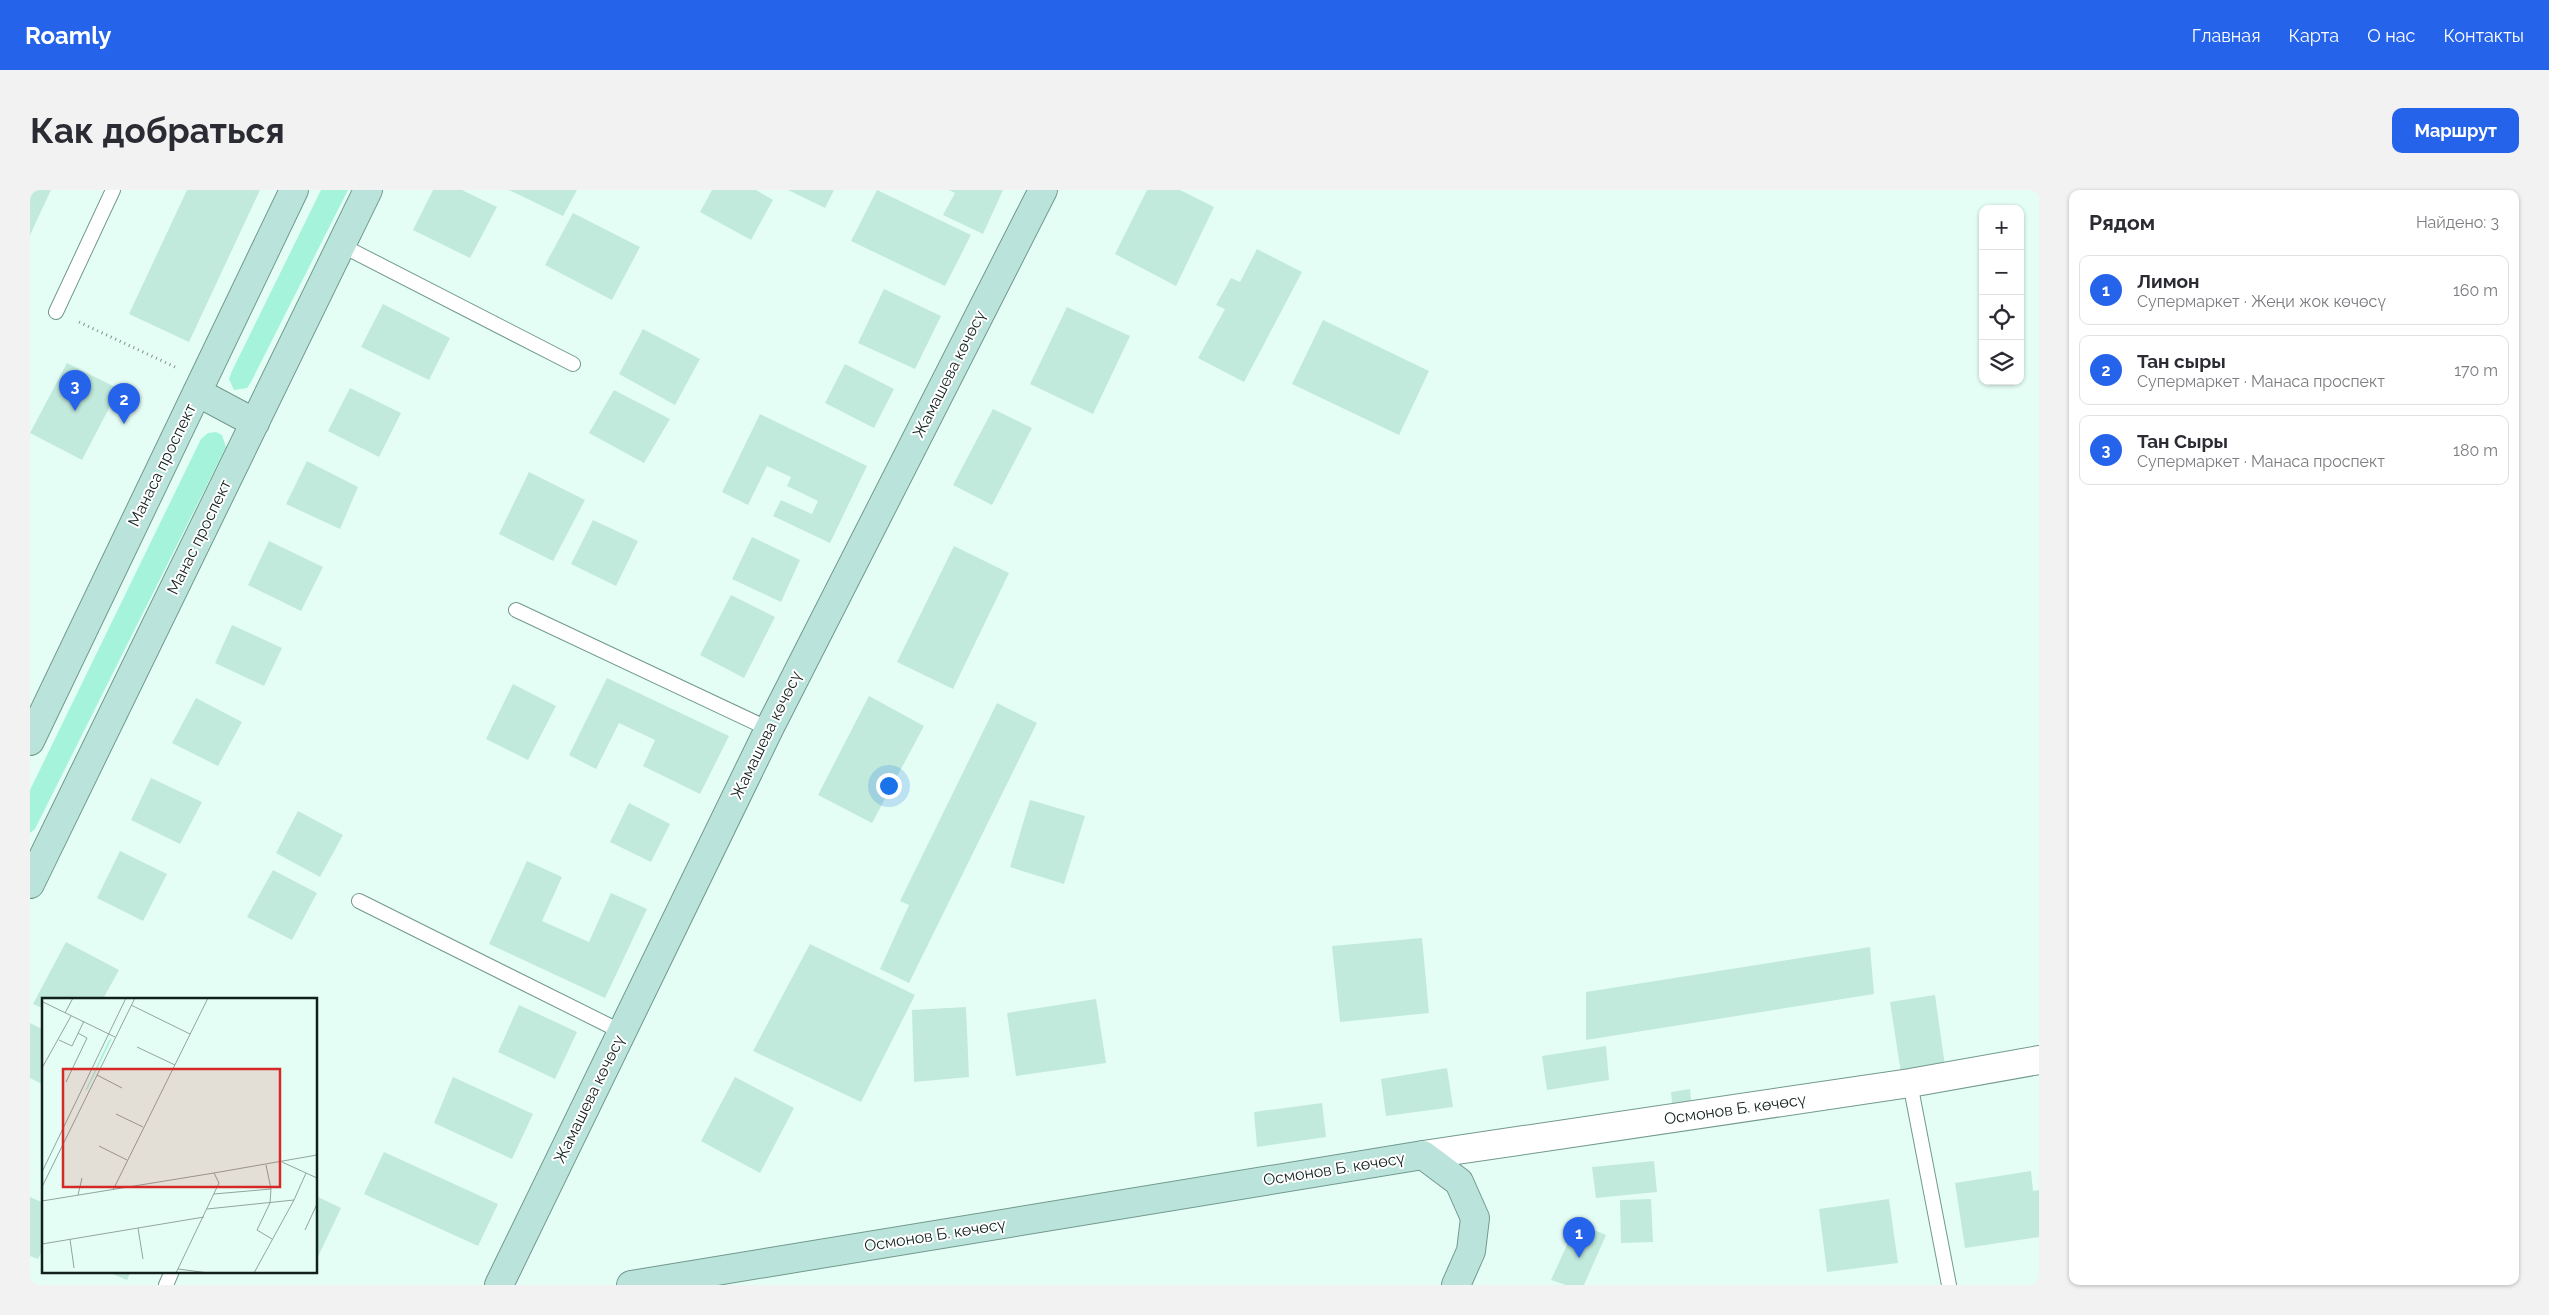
<!DOCTYPE html>
<html lang="ru">
<meta charset="utf-8">
<style>
body{margin:0;font-family:Raleway,sans-serif;background:#f2f2f3;color:#2b2b33}
.controls{position:absolute;right:15px;top:15px;display:grid;overflow:hidden;border-radius:10px;box-shadow:0 1px 4px #0004}
.controls button{width:45px;height:45px;display:grid;place-items:center;padding:0;border:0;border-bottom:1px solid #e1e1e2;background:#fff;color:#2b2b33;font:25px sans-serif}
.you{position:absolute;left:858px;top:595px;width:18px;height:18px;margin:-12px;border:4px solid #fff;border-radius:50%;background:#1a73e8;box-shadow:0 0 0 8px #1a73e833}
.badge{display:grid;place-items:center;width:32px;height:32px;border-radius:50%;background:#2563eb;color:#fff;font-size:16px;font-weight:700}
.pin{position:absolute;translate:-50% -41px;filter:drop-shadow(0 1px 2px #0008)}
.pin::after{content:'';position:absolute;top:26px;width:18px;height:15px;background:inherit;clip-path:polygon(0 0,100% 0,50% 100%)}
.list{margin:0;padding:0;list-style:none}
h2{display:flex;justify-content:space-between;align-items:center;height:65px;margin:0;padding:0 20px;font-size:21px}
h2 small{font-size:16px;font-weight:400;color:#7c7c81}
.list li{display:grid;grid-template-columns:32px 1fr auto;gap:15px;align-items:center;box-sizing:border-box;height:70px;margin:0 10px 10px;padding:0 10px;border:1px solid #e1e1e2;border-radius:10px}
.list b{display:block;font-size:19px;white-space:nowrap}
.list p{margin:0;font-size:16px;white-space:nowrap;color:#7c7c81}
.list em{font-size:16px;font-style:normal;color:#7c7c81}
.icon{flex:none;width:28px;height:28px;fill:none;stroke:currentColor;stroke-width:2;stroke-linecap:round;stroke-linejoin:round}
.map{position:relative;flex:none;width:2009px;height:1095px;overflow:hidden;border-radius:10px}
header{display:flex;align-items:center;gap:30px;box-sizing:border-box;height:70px;padding:0 25px;background:#2563eb;color:#fff}
header strong{font-size:24px}
nav{display:flex;gap:28px;margin-inline-start:auto;font-size:18px}
.intro{display:flex;align-items:center;justify-content:space-between;box-sizing:border-box;height:120px;padding:0 30px}
h1{margin:0;font-size:35px}
.button{padding:12px 22px;border-radius:10px;background:#2563eb;color:#fff;font-size:18px;font-weight:700}
main{display:flex;gap:30px;padding:0 30px}
aside{flex:1;background:#fff;border-radius:10px;box-shadow:0 1px 4px #0004}
.map>svg:first-child{display:block}
.green{fill:#a4f3da}
.building{fill:#c1eadc}
.lines{fill:none;stroke-linecap:round;stroke-linejoin:round}
.service-casing{stroke:#72998c;stroke-width:16}
.minor-casing{stroke:#72998c;stroke-width:30}
.secondary-casing{stroke:#72998c;stroke-width:30}
.path{stroke:#7e928b;stroke-width:3;stroke-dasharray:1 4;stroke-linecap:butt}
.service{stroke:#fff;stroke-width:14}
.minor{stroke:#fff;stroke-width:28}
.secondary{stroke:#bae4db;stroke-width:28}
.labels{text-anchor:middle;dominant-baseline:central;stroke-width:4;stroke-linejoin:round;paint-order:stroke}
.street-label{font-size:16px;fill:#11201b;stroke:#fff}
.inset-road{fill:none;stroke:#90a59e;stroke-width:1}
.view{fill:#d62828;fill-opacity:0.15;stroke:#d62828;stroke-width:2.5}
.inset-edge{fill:none;stroke:#11201b;stroke-width:2.5}
</style>
<header>
<strong>Roamly</strong>
<nav><a>Главная</a><a>Карта</a><a>О нас</a><a>Контакты</a></nav>
</header>
<div class="intro"><h1>Как добраться</h1><a class="button">Маршрут</a></div>
<main>
<div class="map">
<svg width="2009" height="1095" viewBox="0 0 2009 1095">
<rect width="100%" height="100%" fill="#e5fef5"/>
<path class="green" d="M291,0H318L221,192L217,198L204,200L199,189L202,181Z
M186,242L192,245L196,257L5,639L0,643V600L171,249L178,243Z"/>
<path class="building" d="M0,0H21L0,45Z
M157,0H230L159,152L99,124Z
M403,0H432L467,17L440,68L383,40Z
M479,0H547L533,26Z
M682,0H726L743,10L721,50L670,22Z
M758,0H804L795,18Z
M847,0L941,45L915,96L821,51Z
M919,0H973L953,44L913,25L925,3Z
M1117,0H1150L1184,17L1146,96L1085,64Z
M543,23L610,57L582,110L515,75Z
M1227,59L1272,82L1214,192L1168,168L1195,119L1186,115L1201,88L1210,92Z
M854,99L911,126L885,179L828,153Z
M353,114L420,148L399,190L331,157Z
M1037,117L1100,146L1063,224L1000,194Z
M1293,130L1399,181L1369,245L1262,194Z
M613,139L670,169L645,215L589,184Z
M37,173L89,199L52,270L0,243Z
M815,174L864,199L844,238L795,213Z
M320,198L371,223L349,267L298,241Z
M584,200L640,229L614,273L559,243Z
M963,219L1002,238L962,315L923,295Z
M730,224L837,276L800,353L743,326L751,310L782,324L788,311L757,296L761,287L737,276L718,315L692,302Z
M277,271L328,297L310,339L256,314Z
M499,282L555,310L523,371L469,344Z
M563,330L608,351L586,396L541,374Z
M722,347L770,370L751,412L702,389Z
M239,351L293,377L271,421L218,395Z
M924,356L979,383L923,499L867,472Z
M701,405L745,427L714,488L670,465Z
M202,435L252,458L234,496L185,473Z
M577,488L699,546L670,604L613,576L625,550L589,533L566,579L539,565Z
M483,494L526,516L498,570L456,549Z
M839,506L894,536L842,633L788,605Z
M166,508L212,532L188,576L142,553Z
M967,513L1007,533L879,793L850,779L879,715L870,711Z
M121,588L172,612L150,654L101,630Z
M1000,610L1055,626L1034,694L980,677Z
M599,613L640,634L621,672L580,652Z
M268,621L313,645L290,687L246,663Z
M90,661L137,684L113,731L67,708Z
M497,671L532,687L512,731L559,752L581,703L617,719L575,808L459,754Z
M243,680L287,703L262,750L217,727Z
M1392,748L1399,823L1310,832L1302,756Z
M36,752L89,780L73,809H14V819L3,814Z
M780,754L885,805L831,912L723,861Z
M1840,757L1844,804L1556,850V802Z
M1905,805L1915,876L1871,883L1860,812Z
M1066,809L1076,873L986,886L977,823Z
M489,815L547,842L525,889L468,862Z
M936,817L939,887L884,892L882,820Z
M0,833L14,840V895L0,888Z
M1576,856L1579,890L1517,900L1512,866Z
M1417,878L1423,917L1356,926L1351,889Z
M423,887L503,924L482,969L404,933Z
M705,887L764,918L730,983L671,951Z
M1660,899L1662,920L1643,923L1641,902Z
M1292,913L1296,947L1227,957L1224,922Z
M354,962L468,1014L448,1056L334,1004Z
M1624,971L1627,1002L1566,1008L1562,977Z
M2001,981L2003,1001L2009,1000V1047L1935,1058L1925,993Z
M286,1006L311,1018L286,1071Z
M0,1007L14,1013V1057L8,1069L0,1066Z
M1621,1009L1623,1052L1591,1053L1590,1010Z
M1859,1009L1868,1073L1797,1082L1789,1019Z
M1547,1033L1576,1045L1554,1095H1536L1521,1090Z
M75,1081H101L97,1090Z"/>
<g class="lines">
<defs>
<path id="service" d="M311,55L543,174
M26,122L83,0
M486,420L739,539
M329,711L592,842
M1880,893L1919,1095
M136,1095L142,1081"/>
<path id="minor" d="M1393,965L1880,893L2009,870"/>
<path id="secondary" d="M167,202L225,233
M0,551L264,0
M0,694L338,0
M469,1095L739,539L1013,0
M601,1095L1393,965L1429,992L1445,1028L1441,1061L1426,1095"/>
</defs>
<use href="#service" class="service-casing"/>
<use href="#minor" class="minor-casing"/>
<use href="#secondary" class="secondary-casing"/>
<path class="path" d="M49,132L145,177"/>
<use href="#service" class="service"/>
<use href="#minor" class="minor"/>
<use href="#secondary" class="secondary"/>
</g>
<g class="labels">
<g class="street-label">
<text transform="translate(919 184) rotate(-63)">Жамашева көчөсү</text>
<text transform="translate(132 275) rotate(-64)">Манаса проспект</text>
<text transform="translate(169 347) rotate(-64)">Манас проспект</text>
<text transform="translate(736 545) rotate(-64)">Жамашева көчөсү</text>
<text transform="translate(559 909) rotate(-64)">Жамашева көчөсү</text>
<text transform="translate(1705 919) rotate(-8)">Осмонов Б. көчөсү</text>
<text transform="translate(1304 979) rotate(-9)">Осмонов Б. көчөсү</text>
<text transform="translate(905 1045) rotate(-9)">Осмонов Б. көчөсү</text>
</g>
</g>
<g transform="translate(12 808)">
<rect width="275" height="275" fill="#e5fef5"/>
<path d="M70,40L45,92L43,93L67,42Z" fill="#a4f3da"/>
<path class="inset-road" d="M1,4L73,39M89,7L148,36M23,15L31,0M17,42L30,48L42,23M95,49L133,67M0,70L29,18M55,77L80,90M24,84L45,40L36,35M74,116L101,129M57,148L85,162M240,164L275,180M224,167L229,191M0,174L84,0M172,175L275,157M0,189L93,0M71,192L166,0M172,196L229,191L228,205L215,232L230,241M36,197L40,180M0,203L172,175L177,185L134,275M165,211L252,202L264,175M96,230L101,261M263,232L275,206M28,241L32,270M0,246L162,219M136,271L167,275M212,275L252,202"/>
<path class="view" d="M21,71H238V189H21Z"/>
<rect width="275" height="275" class="inset-edge"/>
</g>
</svg>
<div class="controls">
<button>+</button>
<button>−</button>
<button><svg class="icon" aria-label="locate" viewBox="0 0 24 24"><circle cx="12" cy="12" r="6"/><path d="M12 2v4M12 18v4M2 12h4M18 12h4"/></svg></button>
<button><svg class="icon" aria-label="layers" viewBox="0 0 24 24"><path d="M12 4l9 5-9 5-9-5zM3 14l9 5 9-5"/></svg></button>
</div>
<div class="you"></div>
<div class="pin badge" style="left:1549px;top:1068px">1</div>
<div class="pin badge" style="left:94px;top:234px">2</div>
<div class="pin badge" style="left:45px;top:221px">3</div>
</div>
<aside>
<h2>Рядом<small>Найдено: 3</small></h2>
<ul class="list">
<li><span class="badge">1</span><div><b>Лимон</b><p>Супермаркет · Жеңи жок көчөсү</p></div><em>160 m</em></li>
<li><span class="badge">2</span><div><b>Тан сыры</b><p>Супермаркет · Манаса проспект</p></div><em>170 m</em></li>
<li><span class="badge">3</span><div><b>Тан Сыры</b><p>Супермаркет · Манаса проспект</p></div><em>180 m</em></li>
</ul>
</aside>
</main>
